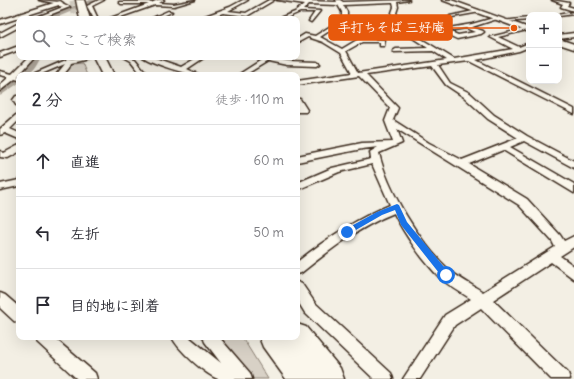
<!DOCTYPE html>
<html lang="ja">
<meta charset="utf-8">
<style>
body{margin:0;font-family:Delius,"Klee One",sans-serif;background:#f7f7f7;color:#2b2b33}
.controls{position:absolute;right:12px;top:12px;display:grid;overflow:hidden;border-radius:8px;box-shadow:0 4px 16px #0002}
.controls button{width:36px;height:36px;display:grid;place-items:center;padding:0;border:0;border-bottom:1px solid #e1e1e2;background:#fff;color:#2b2b33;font:20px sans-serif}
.stop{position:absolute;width:12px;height:12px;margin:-9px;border:3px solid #1a73e8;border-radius:50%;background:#fff}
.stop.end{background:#1a73e8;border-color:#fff;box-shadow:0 1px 4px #0008}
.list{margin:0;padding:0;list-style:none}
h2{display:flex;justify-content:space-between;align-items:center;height:52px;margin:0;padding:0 16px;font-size:17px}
h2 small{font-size:13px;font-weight:400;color:#7c7c81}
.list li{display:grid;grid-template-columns:26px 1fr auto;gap:12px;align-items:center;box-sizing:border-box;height:72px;padding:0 16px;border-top:1px solid #e1e1e2}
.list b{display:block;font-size:15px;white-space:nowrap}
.list em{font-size:13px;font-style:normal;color:#7c7c81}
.icon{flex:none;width:22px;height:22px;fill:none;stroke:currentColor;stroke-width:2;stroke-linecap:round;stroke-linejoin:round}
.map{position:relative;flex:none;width:574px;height:379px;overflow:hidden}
.search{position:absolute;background:#fff;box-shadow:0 4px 16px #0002;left:16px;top:16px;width:284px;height:44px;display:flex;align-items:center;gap:10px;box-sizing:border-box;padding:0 14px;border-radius:8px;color:#7c7c81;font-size:15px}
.panel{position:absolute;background:#fff;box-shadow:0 4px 16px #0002;left:16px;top:72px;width:284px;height:268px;border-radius:8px}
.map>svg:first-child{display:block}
.green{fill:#d8d1c6;stroke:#8a7e72}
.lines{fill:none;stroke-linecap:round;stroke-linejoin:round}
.stream{stroke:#817468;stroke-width:1}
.river{fill:#afa69a;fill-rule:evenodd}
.street-tunnel-far1{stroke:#cec8bc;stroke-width:5;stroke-dasharray:5 2.5;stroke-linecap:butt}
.street-tunnel{stroke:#cec8bc;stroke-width:6;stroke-dasharray:6 3;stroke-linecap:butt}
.street-casing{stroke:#3b2a1e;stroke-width:3}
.secondary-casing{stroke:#3b2a1e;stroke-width:3}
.highway-casing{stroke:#3b2a1e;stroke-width:3}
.street{fill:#fbf7ec;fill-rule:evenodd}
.secondary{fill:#fbf7ec;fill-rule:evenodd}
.highway{fill:#fbf7ec;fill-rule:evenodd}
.route{fill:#1a73e8}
.leader{fill:none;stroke:#e8590c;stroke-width:1.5}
.callout-dot{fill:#e8590c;stroke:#fbf7ec;stroke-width:1.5}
.callout{fill:#e8590c;stroke:#e8590c;stroke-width:1.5}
.callout-label{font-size:13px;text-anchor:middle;font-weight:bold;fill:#fff}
</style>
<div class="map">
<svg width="574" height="379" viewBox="0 0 574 379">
<rect width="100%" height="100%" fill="#f3efe4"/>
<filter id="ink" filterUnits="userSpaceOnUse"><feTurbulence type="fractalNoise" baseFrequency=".025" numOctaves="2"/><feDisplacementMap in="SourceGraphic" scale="8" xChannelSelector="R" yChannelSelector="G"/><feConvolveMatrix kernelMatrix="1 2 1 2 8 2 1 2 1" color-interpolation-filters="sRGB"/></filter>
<g filter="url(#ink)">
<path class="green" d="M82,63L87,75H62L72,64Z
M219,337H242L268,379H251Z"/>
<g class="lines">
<path class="stream" d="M312,0L316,2
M60,11L86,3
M8,33L19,26"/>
<path class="river" d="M90,0H99L53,19H43Z
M33,57H41C35,68 33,75 19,75V83L0,96V88L26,67Z"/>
<path class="street-tunnel-far1" d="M70,4L84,0
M71,12L85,8"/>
<path class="street-tunnel" d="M82,59L90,57"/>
<defs>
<path id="street" d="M39,0L60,2L70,7L39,19H32L63,7L59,6V4Z
M99,0H104L92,6L98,19H94L87,6Z
M158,0H164L159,3L174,4L195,0L174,6L155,5L115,19H108L149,4H121L119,2H149L151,3Z
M243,0H248L228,11L246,13L269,0H274L247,16L223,13L204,19H197L230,7Z
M277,0L337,2L336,0H340L343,2L409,0L397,2L398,7L396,13L406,29L414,34L472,24L497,17V19L472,27L483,31L484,32L481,34L457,39L442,32L418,37L454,59L513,49L490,37L527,28V30L498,37L519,47L529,43V47L519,51L476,60L574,109V114L469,61L438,65L450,83L470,93L494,115L527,136L574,161V168L524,141L510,147L574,184V193L503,150L469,164L527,199L560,235L564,241L574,236V247L560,256L574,266V279L551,262L493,300L568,373L570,379H551L481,308L455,325L420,379H403L445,315L471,299C461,292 449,286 440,278C423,261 404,234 394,213C359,227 330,250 301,273L297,274V262C326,239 356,219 390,205L372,164L339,172L297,190V183L332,168L371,159L370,152L378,147L362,149L297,162V156L362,143L393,142L385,121L390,108L359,76L297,85V81L352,73L341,53L323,42L308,37L297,43V39L305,34L315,36L342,19V12L338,5L309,4L303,10L320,11L311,22L309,21L315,12H300L284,19H277L295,12L305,4ZM391,3H393L394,7L389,21L387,22H359L347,17V12L343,5ZM395,18L402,31L428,48L396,49L393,51L394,52L433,51L447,60L358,73L346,51L362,42H380V46H384L385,40L367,39L391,25ZM346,20L358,24L382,25L342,49L320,37ZM466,28L475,32L458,35L448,31ZM432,66L446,85L464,97L488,119L518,138L462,160L429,143L393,120L398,108L366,75ZM397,129L519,205L552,241L555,247L483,292C472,285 459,278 449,270C420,243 388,192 379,153L402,143Z
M552,0L569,3L567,6L574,8V11L561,7L563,4Z
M478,10L480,12L452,17L450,16Z
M168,11L172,12L156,19H150Z
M574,12V14L559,16L557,15Z
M529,18V20L505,22L503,21Z
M17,24H19V27L0,37V33Z
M574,33V37L559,39V35Z
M16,47H19V50L0,57V53Z
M29,57H35L18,76L19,80L15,79L0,91V85L9,77L0,75V71L12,74Z
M82,57L84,58V60L71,63L69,68L63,75H56L65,64L39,75H31L66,60L67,58L72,59Z
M124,57L135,59L148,75H142L131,61Z
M143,57H152L181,67L198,57H205L187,69L200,75C188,75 153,64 143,57Z
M266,57H273L272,58L287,61L317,62L320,64L317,66L287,65L268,61L245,75H238Z
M16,96H19V105H16L13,100Z
M297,99H300L307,110L306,112H297Z
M16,115H19V120L10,129L19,133V139L5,133L0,135V129Z
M19,145V152L8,158L0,157V151L4,153Z
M19,180V186L0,190V184Z
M297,282L302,284L315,303L391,373L393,379H374L305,313L297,300Z
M0,293L5,295L19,307V323L14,321L0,308Z
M35,337H53L95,373L97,379H77L37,342Z
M172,337H189L221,363L205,342L203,337H219L250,373L252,379C243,379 225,379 218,379C205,374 177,349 172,337Z"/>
<path id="secondary" d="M442,0H451L529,28V32Z
M60,1L63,3L62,4L0,24V20Z
M559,39L574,44V49L559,44Z"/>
<path id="highway" d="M76,0H84L90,19H80Z
M93,57H105L114,75H102Z
M297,324L306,327L340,368L344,379H286L263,347L259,337H297Z"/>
</defs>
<use href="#street" class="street-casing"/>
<use href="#secondary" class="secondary-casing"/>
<use href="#highway" class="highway-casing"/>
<use href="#street" class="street"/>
<use href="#secondary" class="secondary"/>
<use href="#highway" class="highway"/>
</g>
</g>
<path class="route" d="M397,204L399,205L407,222L449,273V278H443L401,225L395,210L382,215L349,234H344V230L377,212Z"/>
<path class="leader" d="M514 28L452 28"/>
<circle class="callout-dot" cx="514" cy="28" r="4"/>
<rect class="callout" x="329" y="15" width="123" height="25" rx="4"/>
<g class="callout-label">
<text x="391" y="32">手打ちそば 三好庵</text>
</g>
</svg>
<div class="controls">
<button>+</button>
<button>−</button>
</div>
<div class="stop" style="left:446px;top:275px"></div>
<div class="stop end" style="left:347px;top:232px"></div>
<div class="search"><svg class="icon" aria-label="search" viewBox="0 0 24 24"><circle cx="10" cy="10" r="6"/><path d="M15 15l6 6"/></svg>ここで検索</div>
<section class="panel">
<h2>2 分<small>徒歩 · 110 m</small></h2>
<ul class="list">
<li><svg class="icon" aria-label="ahead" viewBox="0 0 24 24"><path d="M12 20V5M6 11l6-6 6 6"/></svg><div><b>直進</b></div><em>60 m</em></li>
<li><svg class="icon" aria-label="left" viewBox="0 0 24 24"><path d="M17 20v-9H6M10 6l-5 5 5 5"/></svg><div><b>左折</b></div><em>50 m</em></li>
<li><svg class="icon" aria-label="arrive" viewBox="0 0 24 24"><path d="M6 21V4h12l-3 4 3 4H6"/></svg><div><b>目的地に到着</b></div></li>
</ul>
</section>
</div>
